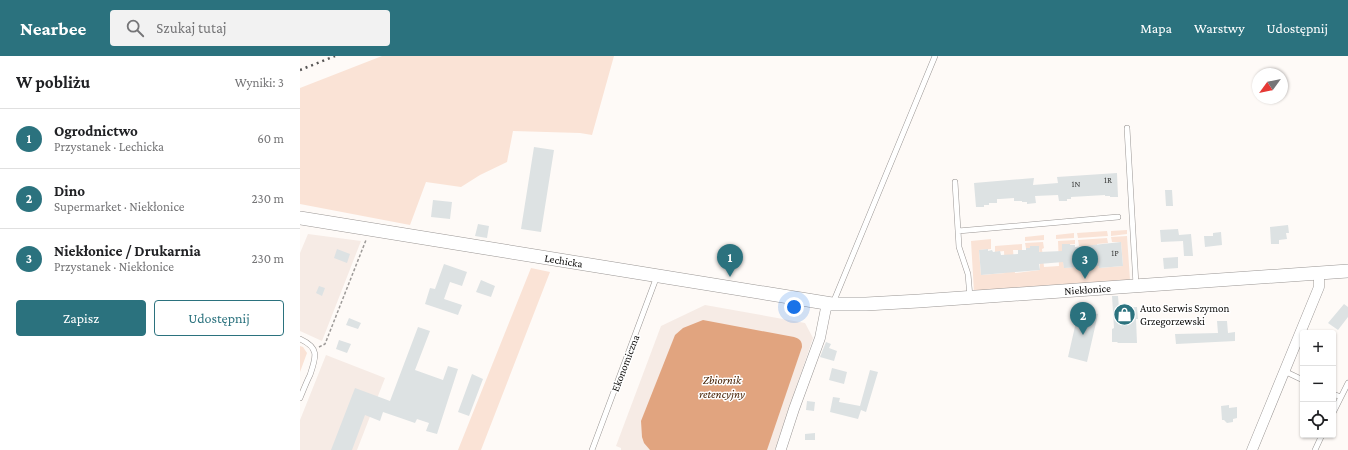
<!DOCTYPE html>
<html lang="pl">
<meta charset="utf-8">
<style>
body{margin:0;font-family:"Crimson Pro",serif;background:#f2f2f2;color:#202124}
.controls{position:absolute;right:12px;bottom:12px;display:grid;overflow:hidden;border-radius:4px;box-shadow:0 1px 3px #0004}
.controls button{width:36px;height:36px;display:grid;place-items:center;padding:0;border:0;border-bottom:1px solid #e0e0e0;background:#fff;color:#202124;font:20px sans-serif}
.compass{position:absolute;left:952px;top:12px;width:36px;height:36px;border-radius:50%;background:#fff;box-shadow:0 1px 3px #0004;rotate:237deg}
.you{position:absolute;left:494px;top:251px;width:14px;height:14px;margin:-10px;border:3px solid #fff;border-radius:50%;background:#1a73e8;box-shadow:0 0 0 6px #1a73e833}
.badge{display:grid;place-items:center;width:26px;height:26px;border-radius:50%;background:#2b727e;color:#fff;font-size:13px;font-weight:700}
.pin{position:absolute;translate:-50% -33px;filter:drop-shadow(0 1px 2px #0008)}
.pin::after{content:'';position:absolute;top:21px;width:14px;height:12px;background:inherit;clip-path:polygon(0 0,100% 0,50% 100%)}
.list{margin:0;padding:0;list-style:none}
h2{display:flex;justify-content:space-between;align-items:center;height:52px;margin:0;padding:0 16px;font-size:17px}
h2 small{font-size:13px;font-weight:400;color:#757577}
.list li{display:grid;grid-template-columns:26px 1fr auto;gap:12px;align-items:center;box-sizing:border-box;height:60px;padding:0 16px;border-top:1px solid #e0e0e0}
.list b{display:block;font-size:15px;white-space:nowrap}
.list p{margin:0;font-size:13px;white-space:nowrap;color:#757577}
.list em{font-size:13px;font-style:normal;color:#757577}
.actions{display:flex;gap:8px;padding:12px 16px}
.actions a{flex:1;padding:9px 0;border:1px solid #2b727e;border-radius:4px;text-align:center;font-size:14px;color:#2b727e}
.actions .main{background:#2b727e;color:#fff}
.icon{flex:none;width:22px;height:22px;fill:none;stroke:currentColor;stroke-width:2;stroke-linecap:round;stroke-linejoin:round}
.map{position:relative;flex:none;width:1048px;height:394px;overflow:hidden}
header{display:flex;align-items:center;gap:24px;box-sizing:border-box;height:56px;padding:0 20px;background:#2b727e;color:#fff}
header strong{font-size:19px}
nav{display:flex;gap:22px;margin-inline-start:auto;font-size:14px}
.search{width:280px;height:36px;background:#f2f2f2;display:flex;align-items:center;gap:10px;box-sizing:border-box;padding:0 14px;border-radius:4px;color:#757577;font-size:15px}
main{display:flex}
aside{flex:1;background:#fff}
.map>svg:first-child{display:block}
.built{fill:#f6ebe5}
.green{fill:#fae3d6}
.water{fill:#e1a47f}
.building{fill:#dde2e3}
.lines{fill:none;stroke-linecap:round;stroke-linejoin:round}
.service-casing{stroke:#9a9694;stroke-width:6}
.minor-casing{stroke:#9a9694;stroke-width:11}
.tertiary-casing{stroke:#9a9694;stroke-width:14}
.path{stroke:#9d9a98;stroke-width:1.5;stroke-dasharray:3 2;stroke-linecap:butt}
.service{stroke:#fff;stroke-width:5}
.minor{stroke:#fff;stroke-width:10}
.tertiary{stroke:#fff;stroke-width:13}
.rail{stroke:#575554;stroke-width:2.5;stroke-dasharray:2 4;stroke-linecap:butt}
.labels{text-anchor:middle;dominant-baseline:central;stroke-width:3;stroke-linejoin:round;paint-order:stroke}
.number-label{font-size:9px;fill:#414241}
.street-label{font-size:11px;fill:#0d0c0b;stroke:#fff}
.poi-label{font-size:11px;fill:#0d0c0b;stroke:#fff;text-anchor:start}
.water-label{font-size:12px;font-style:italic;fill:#482204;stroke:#fff}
</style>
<header>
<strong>Nearbee</strong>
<div class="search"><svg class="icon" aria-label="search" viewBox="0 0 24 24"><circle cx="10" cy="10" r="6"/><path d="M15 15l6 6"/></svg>Szukaj tutaj</div>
<nav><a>Mapa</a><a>Warstwy</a><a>Udostępnij</a></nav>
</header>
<main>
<aside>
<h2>W pobliżu<small>Wyniki: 3</small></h2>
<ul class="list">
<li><span class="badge">1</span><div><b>Ogrodnictwo</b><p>Przystanek · Lechicka</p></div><em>60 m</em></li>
<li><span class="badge">2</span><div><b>Dino</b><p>Supermarket · Niekłonice</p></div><em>230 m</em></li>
<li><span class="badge">3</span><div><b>Niekłonice / Drukarnia</b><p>Przystanek · Niekłonice</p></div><em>230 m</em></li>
</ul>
<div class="actions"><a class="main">Zapisz</a><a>Udostępnij</a></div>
</aside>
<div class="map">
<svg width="1048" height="394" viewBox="0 0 1048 394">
<rect width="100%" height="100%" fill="#fefaf7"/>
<path class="built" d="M8,178L61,185L22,285L0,275V197Z
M405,249L505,267L513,282L475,394H321V392L316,390L361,270Z
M26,299L85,322L57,394H0V364Z"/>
<path class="green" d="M82,0H314L292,79L280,77L213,75L207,106L180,119L161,131L126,126L110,169L0,148V32Z
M827,174V178L811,180V175Z
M807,175L808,180L778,182L777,177Z
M774,177V182L756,183V179Z
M744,179V184L725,185V181Z
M827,180L830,224L674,236L671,185L691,183V193L679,194L681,219L705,217L704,195L695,196V190L722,188V194H713L715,217L740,214L739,190H730V192H726L725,187L743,186L744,192L742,193L744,211L759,210L758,185L775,184V188L762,189L764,212L788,210L786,190H779L778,184L807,182L808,187L797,188L799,212L823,210L821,186H812L811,181Z
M231,212L250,216L181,394H158Z
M0,290L3,291L7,297L0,316Z"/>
<path class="water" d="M403,264L494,281C500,283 502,285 502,291L467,394H350L344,387L342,381L341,365L375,279L383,272Z"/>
<path class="building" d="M234,91L254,94L241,176L221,173Z
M817,117L818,141H810V140H805V139L771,141V143H767V145H759L758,139L735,140L736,147L727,148V146H722V145H714V142L700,143H697V147H689V149H684V151H676L674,127L734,122L733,129L758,127L757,121Z
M865,134H872L873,150H866Z
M133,144L152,146L150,163L131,161Z
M178,168L189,170L187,182L175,180Z
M988,169L989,177H986L987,183L979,184V188H971L970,171Z
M878,173L879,179L891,178L893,200H884L883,185L861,186L860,174Z
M921,176L922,189L905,191L904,180H913V177Z
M821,186L823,210L799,212V210L764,212L763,206L739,208L740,214L681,219L679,194L688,193V195L692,194L693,196L700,195L701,199L718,198V194H726V192H730V190H739V196L762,195V188H770V189H775V191Z
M37,193L50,198L47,207L34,202Z
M878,201V212L864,213L863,202Z
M144,208L167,216L162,230L150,226L144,243L162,249L158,259L125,248L130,232L135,233Z
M181,224L195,230L191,241L176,236Z
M19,230L25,232L22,240L16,237Z
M812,240H818L819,252L837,251L838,263H836L837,287H818L817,286H812V273L814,272Z
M1044,248L1048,251V261L1038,274L1028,267Z
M779,253L798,258L787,306L768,301Z
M49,262L61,267L58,273L46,269Z
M917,265H927L928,277L935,276V285L876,288L875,278L918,277Z
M118,271L130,275L115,314L143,324L148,310L158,313L137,378L126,375L129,367L117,363L115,367L83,356L80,365L65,359L52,394H31L55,332L90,345Z
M39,284L51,288L47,297L36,293Z
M526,286L531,288L529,292L537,295L534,305L520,301Z
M532,312L547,316L544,328L529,324Z
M570,314L578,316L566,356L561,354L558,363L530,356L533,341L540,342L539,346L560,350Z
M172,318L183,323L169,360L158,356Z
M507,345L515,346L514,355L506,354Z
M929,349V352L937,351V362L933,363V366L927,367L924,364H922L921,350Z
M515,377V384H505V378Z"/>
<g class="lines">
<defs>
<path id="service" d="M827,72L836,229
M655,126L659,191L668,218L670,241
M658,175L818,161
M533,247L635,0
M0,283C20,292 16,301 10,319C6,327 3,335 0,342
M984,315L1003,324
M1033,338L1041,341
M1033,357L1048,327
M292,394L357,220
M1015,394L1022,379"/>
<path id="minor" d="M481,393L494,353L520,282L527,247
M952,394L1019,231V217"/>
<g id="tertiary">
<path id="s1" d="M0,162L532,248H566L619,245L1048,215"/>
</g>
</defs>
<use href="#service" class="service-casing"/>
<use href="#minor" class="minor-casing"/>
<use href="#tertiary" class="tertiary-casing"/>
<path class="path" d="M19,291L25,288L66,184"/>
<use href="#service" class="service"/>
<use href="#minor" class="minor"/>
<use href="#tertiary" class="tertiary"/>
<path class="rail" d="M0,14L35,0"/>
</g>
<defs>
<symbol id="shop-disc" viewBox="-11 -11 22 22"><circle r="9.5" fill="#2b727e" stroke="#fff"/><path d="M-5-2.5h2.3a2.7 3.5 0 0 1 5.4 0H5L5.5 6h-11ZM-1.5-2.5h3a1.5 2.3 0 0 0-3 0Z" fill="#fff"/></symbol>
</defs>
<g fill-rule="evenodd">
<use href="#shop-disc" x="812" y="246" width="25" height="25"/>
</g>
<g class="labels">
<g class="number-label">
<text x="808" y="124">1R</text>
<text x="776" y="128">1N</text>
<text x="815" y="197">1P</text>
</g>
<g class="street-label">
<text stroke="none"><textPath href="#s1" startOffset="267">Lechicka</textPath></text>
<text stroke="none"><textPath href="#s1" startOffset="795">Niekłonice</textPath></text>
<text transform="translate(325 307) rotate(-69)">Ekonomiczna</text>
</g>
<g class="poi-label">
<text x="840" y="252">Auto Serwis Szymon<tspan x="840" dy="13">Grzegorzewski</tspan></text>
</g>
<g class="water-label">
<text x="422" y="324">Zbiornik<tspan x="422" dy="14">retencyjny</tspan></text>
</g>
</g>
</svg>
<div class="controls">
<button>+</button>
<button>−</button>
<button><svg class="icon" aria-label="locate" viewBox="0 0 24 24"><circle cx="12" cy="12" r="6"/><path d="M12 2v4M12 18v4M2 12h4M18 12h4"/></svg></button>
</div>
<svg class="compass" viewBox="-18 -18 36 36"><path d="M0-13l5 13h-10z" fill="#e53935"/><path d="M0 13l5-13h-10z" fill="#757577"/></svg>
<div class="you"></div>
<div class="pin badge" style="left:430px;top:221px">1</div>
<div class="pin badge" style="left:783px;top:279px">2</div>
<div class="pin badge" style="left:785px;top:223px">3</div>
</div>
</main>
